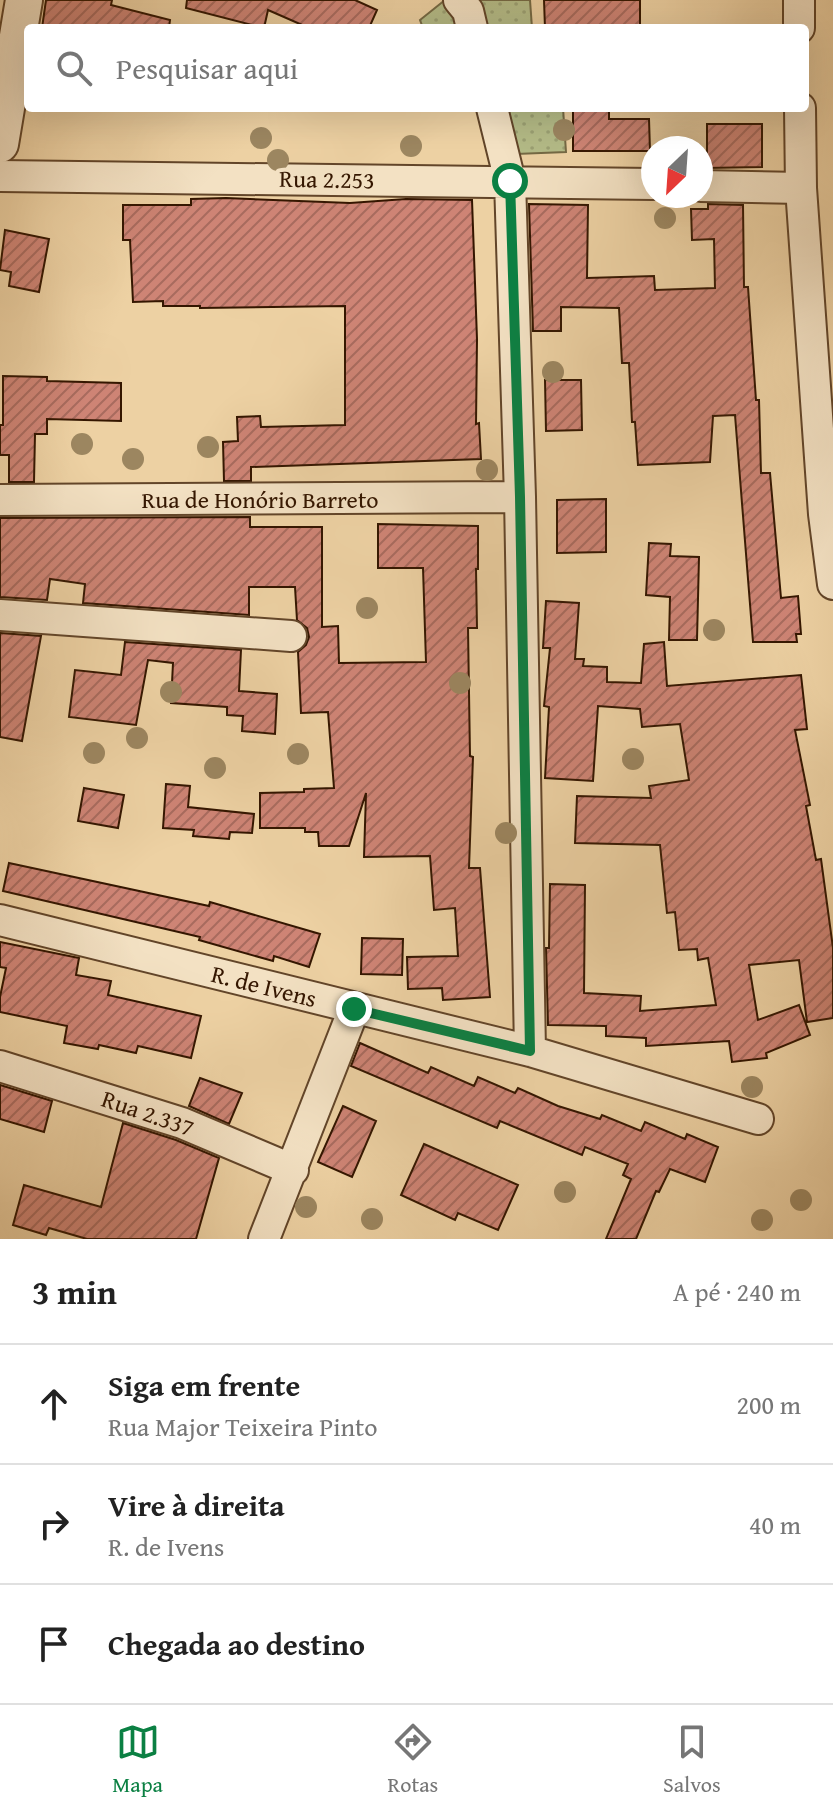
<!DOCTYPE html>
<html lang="pt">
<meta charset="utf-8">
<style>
body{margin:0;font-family:"Gentium Book Plus",serif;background:#f2f2f2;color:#222}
.compass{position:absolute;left:641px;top:136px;width:72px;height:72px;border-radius:50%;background:#fff;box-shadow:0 8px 32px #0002;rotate:205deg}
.stop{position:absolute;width:24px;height:24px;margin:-18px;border:6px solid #0b8043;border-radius:50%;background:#fff}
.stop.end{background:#0b8043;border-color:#fff;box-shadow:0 2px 8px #0008}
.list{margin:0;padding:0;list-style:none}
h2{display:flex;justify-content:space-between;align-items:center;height:104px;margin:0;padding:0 32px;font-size:34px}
h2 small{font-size:26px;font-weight:400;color:#767676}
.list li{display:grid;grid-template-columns:52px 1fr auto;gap:24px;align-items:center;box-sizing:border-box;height:120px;padding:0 32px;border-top:2px solid #e0e0e0}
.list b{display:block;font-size:30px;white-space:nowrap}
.list p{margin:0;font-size:26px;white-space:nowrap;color:#767676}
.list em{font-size:26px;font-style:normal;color:#767676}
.icon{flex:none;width:44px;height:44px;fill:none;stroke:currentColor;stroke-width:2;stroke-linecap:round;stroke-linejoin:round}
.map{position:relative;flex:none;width:833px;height:1239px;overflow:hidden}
.search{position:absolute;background:#fff;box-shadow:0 8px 32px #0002;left:24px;right:24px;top:24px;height:88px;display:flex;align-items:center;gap:20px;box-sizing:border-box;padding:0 28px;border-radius:8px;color:#767676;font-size:30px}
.sheet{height:464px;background:#fff}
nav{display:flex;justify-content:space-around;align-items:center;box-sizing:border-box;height:112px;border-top:2px solid #e0e0e0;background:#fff;font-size:22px;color:#767676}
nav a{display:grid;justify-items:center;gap:4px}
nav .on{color:#0b8043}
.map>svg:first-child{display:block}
.grass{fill:url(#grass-dots);stroke:#746944;stroke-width:2}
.building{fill:url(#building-hatch);stroke:#341600;stroke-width:2}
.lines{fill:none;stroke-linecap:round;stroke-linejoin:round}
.minor-casing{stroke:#624529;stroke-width:34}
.tertiary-casing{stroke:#624529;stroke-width:40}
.minor{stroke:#f3e1c3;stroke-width:30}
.tertiary{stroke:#f3e1c3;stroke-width:36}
.tree{fill:#9c8660}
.route{stroke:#0b8043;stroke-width:10}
.labels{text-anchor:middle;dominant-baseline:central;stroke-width:8;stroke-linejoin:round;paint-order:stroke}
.street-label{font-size:24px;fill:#341600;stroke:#f3e1c3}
</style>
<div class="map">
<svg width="833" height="1239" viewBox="0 0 833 1239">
<defs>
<pattern id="grass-dots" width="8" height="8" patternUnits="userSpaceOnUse" patternTransform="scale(2)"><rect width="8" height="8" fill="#b4bc88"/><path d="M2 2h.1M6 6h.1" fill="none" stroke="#9ba174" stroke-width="1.8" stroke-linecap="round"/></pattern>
<pattern id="building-hatch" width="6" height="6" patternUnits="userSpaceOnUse" patternTransform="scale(2)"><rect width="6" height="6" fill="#ce8475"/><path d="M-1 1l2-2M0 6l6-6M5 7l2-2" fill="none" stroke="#a86b5e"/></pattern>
</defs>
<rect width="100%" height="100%" fill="#edd1a3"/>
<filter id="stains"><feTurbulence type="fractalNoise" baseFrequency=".0025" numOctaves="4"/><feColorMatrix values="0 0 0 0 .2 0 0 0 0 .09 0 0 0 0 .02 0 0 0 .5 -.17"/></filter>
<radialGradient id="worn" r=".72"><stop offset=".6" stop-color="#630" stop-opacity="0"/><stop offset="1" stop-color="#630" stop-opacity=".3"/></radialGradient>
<path class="grass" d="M445,0H530L532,28H423L420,20Z
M504,108H563L566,152L516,154Z"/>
<path class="building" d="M46,0H112L111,5L170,20L169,28H42Z
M187,0H355L377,10L369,28H309L268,10L264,28L186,8Z
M544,0H640V28H545Z
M573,108H609V119H649L650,151H573Z
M707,124H762V167L707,168Z
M226,198L350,203L406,199L472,200L477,339L476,424L479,423L481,459L251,467V481H224L223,442L238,441L237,417L260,416L261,427L345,425V306L200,308V306H163V301L133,302L130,240H123V205H191V199Z
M529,204L588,205L587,278L654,276L655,290L715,288L714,239L692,240L691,209H708V204L743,205L744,287H748L756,400H759L761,473H770L781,598L798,596L801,634H796L797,642H753L735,415L713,416L710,462L638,465L635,422H632L629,363H622L619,308L561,307V331H533Z
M5,230L49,239L39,292L9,286L11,272L0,270Z
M3,376L47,377V381L121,383V421L47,419V434H35L34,482H9V455H0V425H3Z
M545,380H581L582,430L546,431Z
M606,499V552L557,553V500Z
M250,517V527H322V627L338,626L339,663L426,662L423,568H378V524L478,526V569H476L477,628H468L470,756L473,757L469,868H480L490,997L443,1000L442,988L408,989L407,957L458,956L455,908L434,910L430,856L364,857L366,793L349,846H319L318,832H305V828H260V793L304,792V789L334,788L328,712L301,713L298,652L306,645L309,637L307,628L297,620L295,587H249V615L83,603L85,584L50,579L47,600L0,597V518Z
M649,543L671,544L670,556L699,557L697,640H669L670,597L646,595Z
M546,601L579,603L575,659H584L583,666L607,667V682L641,683L644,644L664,642L667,686L801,675L807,729L795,730L810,805L806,806L816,860L821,859L833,948V1018L807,1022L799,960L749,965L758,1020L799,1005L810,1035L766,1053L767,1058L732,1062L729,1041L646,1046V1038L606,1036V1026L548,1025L546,948H549L550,884L585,885L584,993L641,996L640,1011L716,1005L708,958L698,960L697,949L679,950L675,912L667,913L660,845L575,843L577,796L651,798L649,786L689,780L680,724L642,727L640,709L598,706L593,781L545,778L549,707L544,706L550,648H543Z
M0,633L41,636L22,741L0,737Z
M125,642L241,650L239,691L277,694L275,734L242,731L243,716L227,715V707L171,703L173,663L148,660L136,725L69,717L75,670L121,675Z
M166,784L190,786L188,807L254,814L252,833L230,832L229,839L193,836L194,830L163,828Z
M84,788L124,795L118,828L78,821Z
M9,863L209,906L210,902L320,934L309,967L274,956L273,961L199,940L200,937L3,891Z
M362,938L403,939L402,975L361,974Z
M0,942L79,958L76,975L111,981L108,995L201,1016L191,1058L138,1046L136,1053L99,1045L98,1049L64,1043L67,1026L0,1012V997L6,968L0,967Z
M360,1043L428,1073L431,1067L474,1086L478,1077L515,1093L518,1088L558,1106L600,1119L602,1115L641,1131L645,1122L685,1139L687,1134L718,1147L705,1182L670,1169L659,1192L656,1191L636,1239H606L631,1179L623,1175L628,1164L585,1147L582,1155L500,1121L497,1128L351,1066Z
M200,1078L242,1093L229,1124L189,1106Z
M0,1085L52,1101L44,1132L0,1119Z
M343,1106L376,1121L352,1177L318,1162Z
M123,1123L176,1140L219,1158L196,1239H87L49,1228L46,1235L13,1225L24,1185L101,1207Z
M424,1144L518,1185L498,1230L458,1213L455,1220L401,1195Z"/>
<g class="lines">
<defs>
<path id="minor" d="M459,0L468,11L472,28
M799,0V28
M492,108L510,181L520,497L530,1051
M800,108L801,188L824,514L833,584
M0,176L653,184
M701,186L801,188
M0,500L520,497
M0,615L291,636
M0,920L530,1051L758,1119
M0,1066L182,1123L293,1170
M264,1239L354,1009"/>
<path id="tertiary" d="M0,144L24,0"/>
</defs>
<use href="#minor" class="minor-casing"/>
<use href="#tertiary" class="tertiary-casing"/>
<use href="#minor" class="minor"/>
<use href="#tertiary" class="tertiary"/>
</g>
<g class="tree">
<circle cx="564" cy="130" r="11"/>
<circle cx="261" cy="138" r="11"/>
<circle cx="411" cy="146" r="11"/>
<circle cx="278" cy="160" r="11"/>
<circle cx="665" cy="218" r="11"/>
<circle cx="553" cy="372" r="11"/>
<circle cx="82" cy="444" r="11"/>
<circle cx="208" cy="447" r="11"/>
<circle cx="133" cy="459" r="11"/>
<circle cx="487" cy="470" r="11"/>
<circle cx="367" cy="608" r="11"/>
<circle cx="714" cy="630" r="11"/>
<circle cx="460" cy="683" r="11"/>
<circle cx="171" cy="692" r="11"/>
<circle cx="137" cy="738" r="11"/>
<circle cx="94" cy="753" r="11"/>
<circle cx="298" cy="754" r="11"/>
<circle cx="633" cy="759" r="11"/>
<circle cx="215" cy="768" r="11"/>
<circle cx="506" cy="833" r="11"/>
<circle cx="752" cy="1087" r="11"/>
<circle cx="565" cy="1192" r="11"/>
<circle cx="801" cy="1200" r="11"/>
<circle cx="306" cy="1207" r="11"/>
<circle cx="372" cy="1219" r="11"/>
<circle cx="762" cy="1220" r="11"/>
</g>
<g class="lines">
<path class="route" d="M354,1009L530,1051L520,497L510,181"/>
</g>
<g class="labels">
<g class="street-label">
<text transform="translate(327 179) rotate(1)">Rua 2.253</text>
<text x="260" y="499">Rua de Honório Barreto</text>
<text transform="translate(264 986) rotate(14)">R. de Ivens</text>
<text transform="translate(148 1113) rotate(19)">Rua 2.337</text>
</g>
</g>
<rect width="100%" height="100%" filter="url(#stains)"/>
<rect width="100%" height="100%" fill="url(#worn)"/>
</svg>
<svg class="compass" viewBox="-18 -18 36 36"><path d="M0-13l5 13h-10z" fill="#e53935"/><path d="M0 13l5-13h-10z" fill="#767676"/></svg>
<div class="stop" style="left:510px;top:181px"></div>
<div class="stop end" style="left:354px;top:1009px"></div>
<div class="search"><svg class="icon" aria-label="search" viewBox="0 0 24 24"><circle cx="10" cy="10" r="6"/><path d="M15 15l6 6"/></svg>Pesquisar aqui</div>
</div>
<section class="sheet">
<h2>3 min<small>A pé · 240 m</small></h2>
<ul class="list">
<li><svg class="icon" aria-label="ahead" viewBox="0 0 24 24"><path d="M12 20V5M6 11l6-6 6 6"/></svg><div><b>Siga em frente</b><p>Rua Major Teixeira Pinto</p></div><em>200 m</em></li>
<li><svg class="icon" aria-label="right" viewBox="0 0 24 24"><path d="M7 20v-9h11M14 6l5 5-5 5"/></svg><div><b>Vire à direita</b><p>R. de Ivens</p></div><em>40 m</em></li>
<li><svg class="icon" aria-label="arrive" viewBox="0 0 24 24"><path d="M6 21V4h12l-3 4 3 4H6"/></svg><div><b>Chegada ao destino</b></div></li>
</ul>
</section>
<nav>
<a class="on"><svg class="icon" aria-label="map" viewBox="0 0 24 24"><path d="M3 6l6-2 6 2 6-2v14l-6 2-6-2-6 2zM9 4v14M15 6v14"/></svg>Mapa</a>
<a><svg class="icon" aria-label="directions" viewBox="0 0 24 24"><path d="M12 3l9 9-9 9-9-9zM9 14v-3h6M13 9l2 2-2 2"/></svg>Rotas</a>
<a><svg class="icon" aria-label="saved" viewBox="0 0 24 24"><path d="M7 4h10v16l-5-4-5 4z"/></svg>Salvos</a>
</nav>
